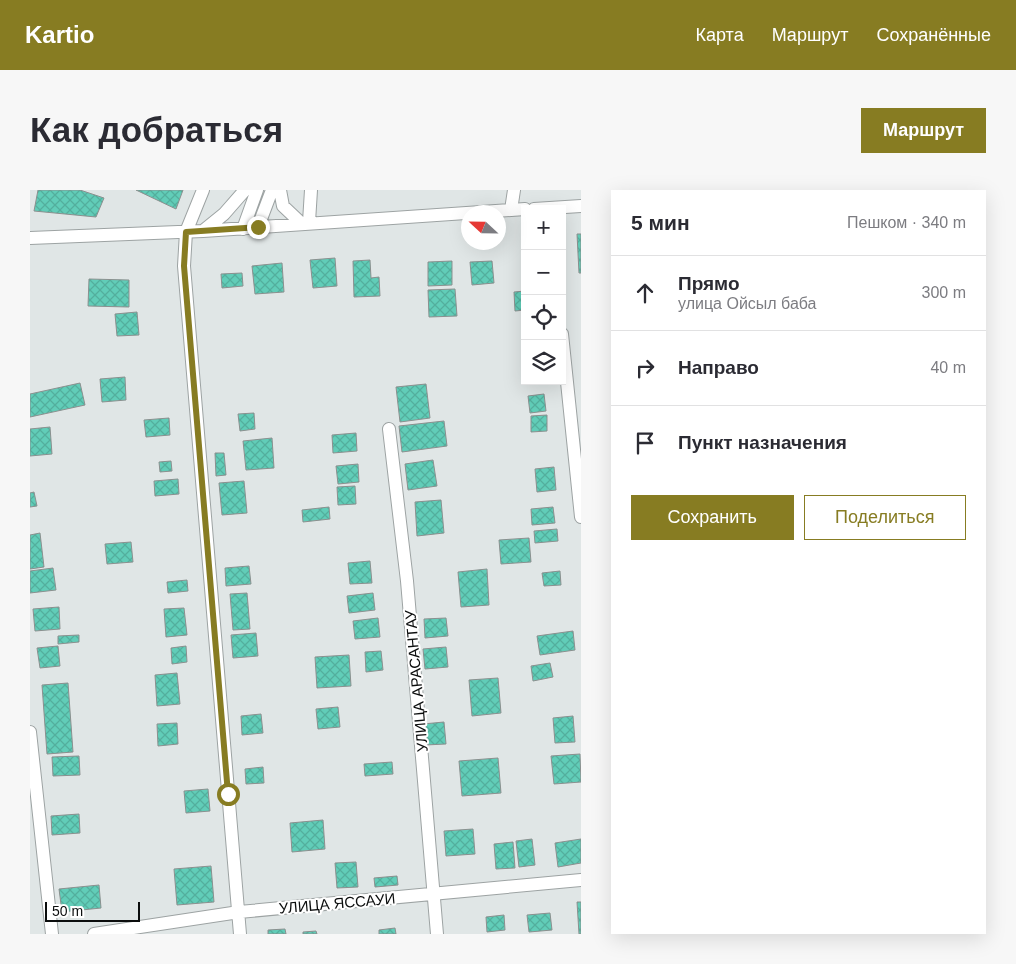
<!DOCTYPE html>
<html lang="ru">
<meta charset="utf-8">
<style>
body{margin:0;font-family:Arial,sans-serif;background:#f7f7f7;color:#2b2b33}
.controls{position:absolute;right:15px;top:15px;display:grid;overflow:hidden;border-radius:0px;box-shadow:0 5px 20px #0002}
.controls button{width:45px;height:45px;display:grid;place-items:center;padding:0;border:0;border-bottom:1px solid #e1e1e2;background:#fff;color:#2b2b33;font:25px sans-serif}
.compass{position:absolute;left:431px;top:15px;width:45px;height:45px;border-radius:50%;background:#fff;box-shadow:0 5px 20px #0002;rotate:292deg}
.scale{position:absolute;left:15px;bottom:12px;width:95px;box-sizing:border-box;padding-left:5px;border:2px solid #0b0d0d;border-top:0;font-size:14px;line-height:18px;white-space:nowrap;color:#0b0d0d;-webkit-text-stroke:4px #fff;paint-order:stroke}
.stop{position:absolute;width:15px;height:15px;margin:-11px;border:4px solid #877c22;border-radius:50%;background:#fff}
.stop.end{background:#877c22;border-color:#fff;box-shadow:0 1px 5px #0008}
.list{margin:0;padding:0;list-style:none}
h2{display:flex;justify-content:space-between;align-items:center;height:65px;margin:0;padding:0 20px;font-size:21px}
h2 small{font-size:16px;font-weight:400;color:#7c7c81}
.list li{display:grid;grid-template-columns:32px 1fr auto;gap:15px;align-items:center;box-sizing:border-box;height:75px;padding:0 20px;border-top:1px solid #e1e1e2}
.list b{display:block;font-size:19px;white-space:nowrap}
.list p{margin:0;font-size:16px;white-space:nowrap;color:#7c7c81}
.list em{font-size:16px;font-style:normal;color:#7c7c81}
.actions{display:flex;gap:10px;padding:15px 20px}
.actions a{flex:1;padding:11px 0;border:1px solid #877c22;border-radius:0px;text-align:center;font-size:18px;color:#877c22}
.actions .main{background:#877c22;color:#fff}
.icon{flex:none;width:28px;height:28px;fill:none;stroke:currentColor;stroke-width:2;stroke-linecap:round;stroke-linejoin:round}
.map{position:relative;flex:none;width:551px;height:744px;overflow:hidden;border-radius:0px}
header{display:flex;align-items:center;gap:30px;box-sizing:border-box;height:70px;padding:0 25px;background:#877c22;color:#fff}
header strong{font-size:24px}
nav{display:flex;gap:28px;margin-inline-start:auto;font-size:18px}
.intro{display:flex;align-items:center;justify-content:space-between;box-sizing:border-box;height:120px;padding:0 30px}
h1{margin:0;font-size:35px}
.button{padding:12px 22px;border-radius:0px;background:#877c22;color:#fff;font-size:18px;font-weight:700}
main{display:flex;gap:30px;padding:0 30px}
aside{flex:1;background:#fff;border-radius:0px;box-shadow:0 5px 20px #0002}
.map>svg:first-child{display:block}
.building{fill:url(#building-cross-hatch);stroke:#8b908f}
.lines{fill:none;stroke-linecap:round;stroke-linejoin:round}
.minor-casing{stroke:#9da3a3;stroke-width:14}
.minor{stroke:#fff;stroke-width:12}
.route{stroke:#877c22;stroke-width:6}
.labels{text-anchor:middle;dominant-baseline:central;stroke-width:4;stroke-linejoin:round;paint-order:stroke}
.street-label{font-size:15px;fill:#0b0d0d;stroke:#fff}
</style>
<header>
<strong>Kartio</strong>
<nav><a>Карта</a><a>Маршрут</a><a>Сохранённые</a></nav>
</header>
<div class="intro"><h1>Как добраться</h1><a class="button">Маршрут</a></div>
<main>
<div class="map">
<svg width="551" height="744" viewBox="0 0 551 744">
<defs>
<pattern id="building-cross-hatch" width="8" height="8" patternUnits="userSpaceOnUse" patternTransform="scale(1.25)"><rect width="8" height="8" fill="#61cdb8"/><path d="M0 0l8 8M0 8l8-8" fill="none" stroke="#53af9d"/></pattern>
</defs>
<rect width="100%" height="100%" fill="#e0e6e6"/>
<path class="building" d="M8,0H50L74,8L66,27L4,21Z
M106,0H153L146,19Z
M547,44H551V83H549Z
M305,68L307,96L283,98L280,70Z
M340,70L341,88L349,87L350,106L324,107L323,71Z
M422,71V95L398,96V72Z
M462,71L464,93L442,95L440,72Z
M252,73L254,102L225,104L222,76Z
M212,83L213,96L192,98L191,84Z
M59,89L99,90V117L58,116Z
M425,99L427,126L399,127L398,100Z
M495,101V120L485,121L484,102Z
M107,122L109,145L87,146L85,124Z
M95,187L96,210L72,212L70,189Z
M50,193L55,215L0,227V204Z
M396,194L400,228L370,232L366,197Z
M514,204L516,221L500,223L498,206Z
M224,223L225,239L210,241L208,224Z
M517,225V241L501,242V226Z
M139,228L140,245L116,247L114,230Z
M414,231L417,256L372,262L369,236Z
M20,237L22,264L0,266V239Z
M326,243L327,261L303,263L302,245Z
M242,248L244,278L216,280L213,251Z
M185,263H194L196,285L186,286Z
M403,270L407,296L378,300L375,274Z
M141,271L142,281L130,282L129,272Z
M328,274L329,292L308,294L306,276Z
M524,277L526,300L507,302L505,279Z
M148,289L149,304L125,306L124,291Z
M214,291L217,323L192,325L189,293Z
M325,296L326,314L308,315L307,297Z
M4,302L7,316L0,317V303Z
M411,310L414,343L387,346L385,312Z
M299,317L300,329L273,332L272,320Z
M523,317L525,333L502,335L501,319Z
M527,339L528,351L505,353L504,341Z
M10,343L14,377L0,379V345Z
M499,348L501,372L471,374L469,350Z
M101,352L103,372L77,374L75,354Z
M340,371L342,393L320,394L318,373Z
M219,376L221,394L196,396L195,378Z
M23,378L26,400L0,403V381Z
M457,379L459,415L431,417L428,382Z
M530,381L531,395L514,396L512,383Z
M157,390L158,401L138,403L137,392Z
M217,403L220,439L203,440L200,404Z
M343,403L345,420L319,423L317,406Z
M29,417L30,439L5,441L3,419Z
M154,418L157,445L136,447L134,419Z
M348,428L350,447L325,449L323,431Z
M416,428L418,446L395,448L394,429Z
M543,441L545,460L510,465L507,446Z
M226,443L228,466L203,468L201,445Z
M49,445V452L28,454V446Z
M28,456L30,476L10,478L7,458Z
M156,456L157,472L142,474L141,458Z
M416,457L418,477L395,479L393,459Z
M351,461L353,480L336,482L335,462Z
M319,465L321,496L287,498L285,467Z
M520,473L523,487L503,491L501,476Z
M147,483L150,514L127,516L125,485Z
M468,488L471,523L442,526L439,490Z
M38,493L43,562L17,564L12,495Z
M308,517L310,537L288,539L286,519Z
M231,524L233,543L212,545L211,526Z
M543,526L545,552L525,553L523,528Z
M414,532L416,554L395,555L393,534Z
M147,533L148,554L128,556L127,534Z
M550,564L551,592L524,594L521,566Z
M49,566L50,585L23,586L22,567Z
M468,568L471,603L432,606L429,571Z
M362,572L363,584L335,586L334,574Z
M233,577L234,593L216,594L215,579Z
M178,599L180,621L156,623L154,601Z
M49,624L50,643L22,645L21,626Z
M293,630L295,659L262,662L260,633Z
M443,639L445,664L416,666L414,641Z
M502,649L505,675L489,677L486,651Z
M551,649V673L528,677L525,653Z
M483,652L485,678L466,679L464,654Z
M326,672L328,697L307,698L305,673Z
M181,676L184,712L147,715L144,679Z
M367,686L368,695L345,697L344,688Z
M69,695L71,718L32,722L29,699Z
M547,712H551V744H549Z
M520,723L522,740L499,742L497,725Z
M474,725L475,740L457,742L456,727Z
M365,738L366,744H349V740Z
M255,739L256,744H238V740Z
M286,741L287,744H273V742Z"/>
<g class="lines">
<defs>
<path id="minor" d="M173,0L156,42L154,76L210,744
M250,0L253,16L271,33
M504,19L551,16
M481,20L484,0
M279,32L281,0
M228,37L242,0
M213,39L227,0
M173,41L194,24L215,0
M0,48L173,41L495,19
M532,144L551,327
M359,239L377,391L407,744
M0,542L22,744
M64,744L209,722L551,690"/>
</defs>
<use href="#minor" class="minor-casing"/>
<use href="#minor" class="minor"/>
</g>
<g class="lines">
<path class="route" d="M198,604L154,76L156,42L228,37"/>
</g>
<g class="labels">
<g class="street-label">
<text transform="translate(386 491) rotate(-95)">УЛИЦА АРАСАНТАУ</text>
<text transform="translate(307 713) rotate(-5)">УЛИЦА ЯССАУИ</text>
</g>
</g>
</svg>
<div class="controls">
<button>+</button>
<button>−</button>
<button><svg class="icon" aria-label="locate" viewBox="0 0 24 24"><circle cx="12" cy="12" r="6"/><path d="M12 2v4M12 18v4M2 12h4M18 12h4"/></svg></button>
<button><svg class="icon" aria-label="layers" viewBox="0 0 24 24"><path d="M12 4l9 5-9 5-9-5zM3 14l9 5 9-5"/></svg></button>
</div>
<svg class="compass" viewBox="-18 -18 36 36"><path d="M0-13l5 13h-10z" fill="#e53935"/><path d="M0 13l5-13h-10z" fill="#7c7c81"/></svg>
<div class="scale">50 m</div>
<div class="stop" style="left:198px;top:604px"></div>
<div class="stop end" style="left:228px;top:37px"></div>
</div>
<aside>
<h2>5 мин<small>Пешком · 340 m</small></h2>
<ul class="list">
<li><svg class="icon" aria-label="ahead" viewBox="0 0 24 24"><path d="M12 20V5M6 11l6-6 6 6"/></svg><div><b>Прямо</b><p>улица Ойсыл баба</p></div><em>300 m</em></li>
<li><svg class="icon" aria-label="right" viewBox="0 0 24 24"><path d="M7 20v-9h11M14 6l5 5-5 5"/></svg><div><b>Направо</b></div><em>40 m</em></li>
<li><svg class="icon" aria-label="arrive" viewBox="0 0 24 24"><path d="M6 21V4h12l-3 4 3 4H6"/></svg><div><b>Пункт назначения</b></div></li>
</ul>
<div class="actions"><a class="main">Сохранить</a><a>Поделиться</a></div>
</aside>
</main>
